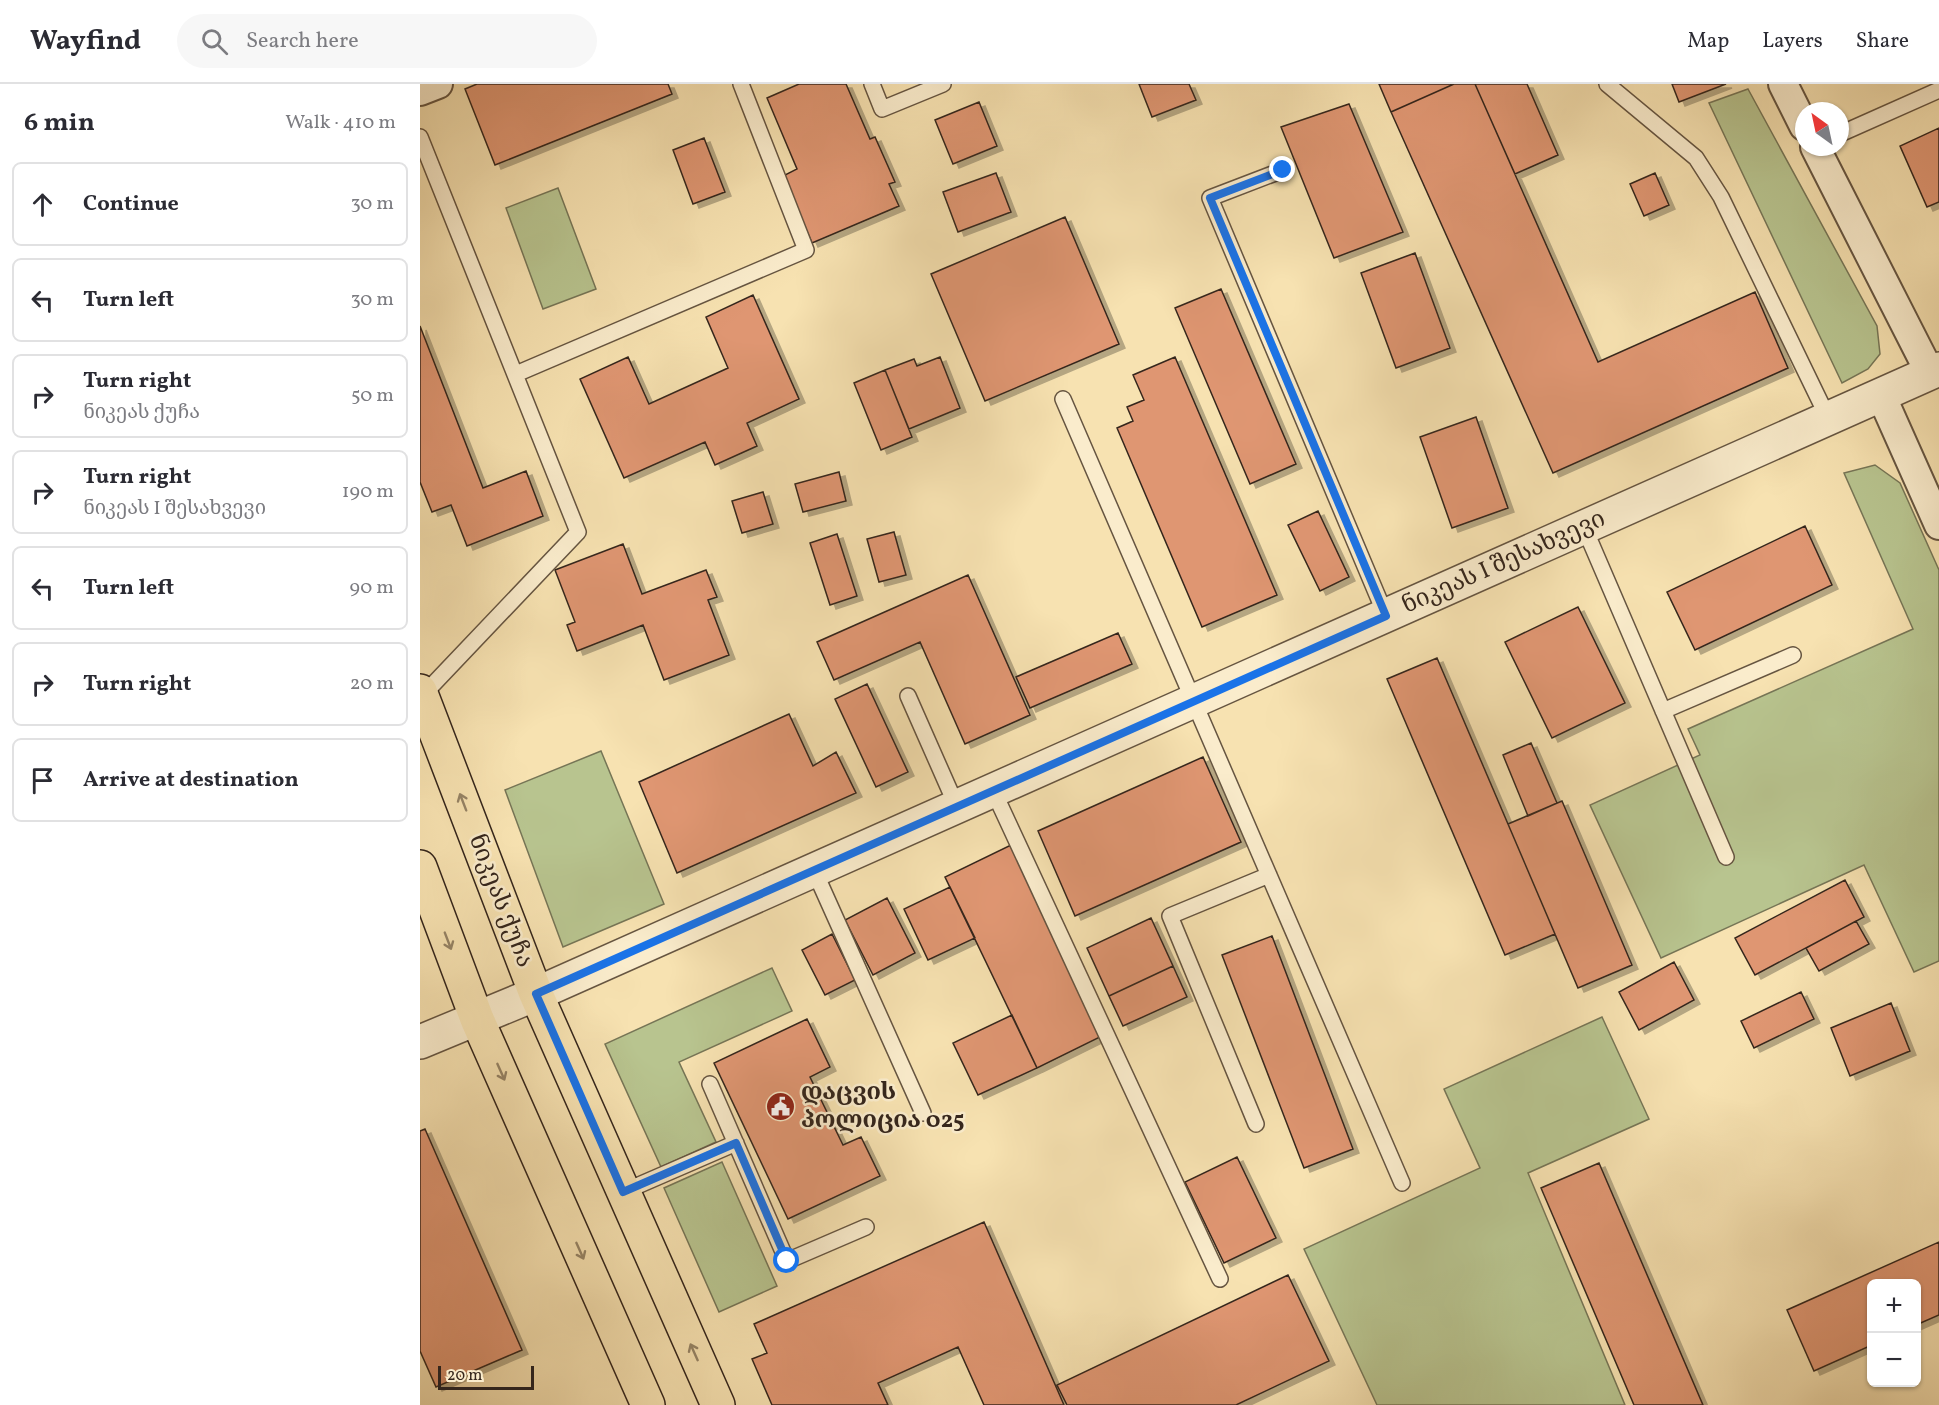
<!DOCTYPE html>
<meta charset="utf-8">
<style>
body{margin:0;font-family:Vollkorn,"Noto Serif Georgian",serif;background:#f7f7f7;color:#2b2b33}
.controls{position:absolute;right:18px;bottom:18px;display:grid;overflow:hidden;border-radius:9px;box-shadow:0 2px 4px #0004}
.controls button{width:54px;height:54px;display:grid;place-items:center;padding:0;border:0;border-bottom:2px solid #e1e1e2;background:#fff;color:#2b2b33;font:30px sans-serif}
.compass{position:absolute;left:1375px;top:18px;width:54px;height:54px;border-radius:50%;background:#fff;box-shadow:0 2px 4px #0004;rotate:327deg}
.scale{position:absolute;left:18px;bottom:15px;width:96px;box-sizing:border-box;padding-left:6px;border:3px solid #35261c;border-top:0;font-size:16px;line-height:21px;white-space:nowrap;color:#35261c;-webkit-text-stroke:4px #faeccc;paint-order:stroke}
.stop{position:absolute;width:18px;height:18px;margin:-14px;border:4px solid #1a73e8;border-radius:50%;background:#fff}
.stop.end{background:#1a73e8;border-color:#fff;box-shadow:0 2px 6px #0008}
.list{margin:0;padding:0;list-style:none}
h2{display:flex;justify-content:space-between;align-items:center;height:78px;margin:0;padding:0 24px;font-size:26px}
h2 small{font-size:20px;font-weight:400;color:#7c7c81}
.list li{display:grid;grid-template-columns:39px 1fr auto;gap:18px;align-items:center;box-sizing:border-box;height:84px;margin:0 12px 12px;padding:0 12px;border:2px solid #e1e1e2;border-radius:9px}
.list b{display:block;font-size:22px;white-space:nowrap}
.list p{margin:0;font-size:20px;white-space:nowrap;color:#7c7c81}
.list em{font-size:20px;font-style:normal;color:#7c7c81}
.icon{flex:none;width:33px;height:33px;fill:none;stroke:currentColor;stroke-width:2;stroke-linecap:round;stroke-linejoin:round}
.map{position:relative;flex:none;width:1519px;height:1321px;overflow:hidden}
header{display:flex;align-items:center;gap:36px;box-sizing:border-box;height:84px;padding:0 30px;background:#fff;border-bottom:2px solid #e1e1e2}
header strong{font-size:28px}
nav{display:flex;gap:33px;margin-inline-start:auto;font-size:21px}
.search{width:420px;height:54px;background:#f7f7f7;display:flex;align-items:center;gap:15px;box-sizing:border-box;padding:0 21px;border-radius:33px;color:#7c7c81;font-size:22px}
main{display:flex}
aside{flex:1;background:#fff}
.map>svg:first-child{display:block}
.green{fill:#b8c48f;stroke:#767556;stroke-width:1.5}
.building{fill:#df9672;stroke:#35261c;stroke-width:1.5;filter:url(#shadow)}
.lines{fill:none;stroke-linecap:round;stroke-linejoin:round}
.service-casing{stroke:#665541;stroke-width:18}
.minor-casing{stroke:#665541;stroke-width:32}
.tertiary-casing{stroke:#665541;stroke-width:36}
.primary-casing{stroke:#35261c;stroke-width:36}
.service{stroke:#faeccc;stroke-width:15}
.minor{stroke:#faeccc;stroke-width:28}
.tertiary{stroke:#faeccc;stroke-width:33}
.primary{stroke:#f7e2b1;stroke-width:33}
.oneway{stroke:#968466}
.route{stroke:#1a73e8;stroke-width:8}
.labels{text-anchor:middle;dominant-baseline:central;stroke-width:5;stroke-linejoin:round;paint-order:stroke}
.street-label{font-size:24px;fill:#35261c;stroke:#faeccc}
.poi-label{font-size:24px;font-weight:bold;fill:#35261c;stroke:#faeccc;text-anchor:start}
</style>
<header>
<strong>Wayfind</strong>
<div class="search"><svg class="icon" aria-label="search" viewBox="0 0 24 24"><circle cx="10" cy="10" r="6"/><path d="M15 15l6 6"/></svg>Search here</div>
<nav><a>Map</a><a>Layers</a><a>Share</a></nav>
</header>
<main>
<aside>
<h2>6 min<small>Walk · 410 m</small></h2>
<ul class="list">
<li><svg class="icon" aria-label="ahead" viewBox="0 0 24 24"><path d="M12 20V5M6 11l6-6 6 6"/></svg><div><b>Continue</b></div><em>30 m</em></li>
<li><svg class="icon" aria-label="left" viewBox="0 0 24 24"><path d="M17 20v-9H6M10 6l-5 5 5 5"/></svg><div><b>Turn left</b></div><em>30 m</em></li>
<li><svg class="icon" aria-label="right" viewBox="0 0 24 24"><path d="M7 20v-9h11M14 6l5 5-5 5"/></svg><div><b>Turn right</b><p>ნიკეას ქუჩა</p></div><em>50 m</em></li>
<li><svg class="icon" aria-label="right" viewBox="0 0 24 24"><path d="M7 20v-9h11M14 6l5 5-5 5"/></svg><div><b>Turn right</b><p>ნიკეას I შესახვევი</p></div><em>190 m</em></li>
<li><svg class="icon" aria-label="left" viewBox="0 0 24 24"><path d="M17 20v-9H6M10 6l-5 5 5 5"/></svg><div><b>Turn left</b></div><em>90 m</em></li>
<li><svg class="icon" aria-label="right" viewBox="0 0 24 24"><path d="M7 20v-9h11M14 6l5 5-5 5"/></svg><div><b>Turn right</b></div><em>20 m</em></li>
<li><svg class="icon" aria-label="arrive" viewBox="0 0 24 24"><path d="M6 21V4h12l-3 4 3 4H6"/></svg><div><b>Arrive at destination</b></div></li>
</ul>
</aside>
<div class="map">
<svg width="1519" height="1321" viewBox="0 0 1519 1321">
<defs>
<filter id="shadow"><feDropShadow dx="6" dy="4" stdDeviation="0" flood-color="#0004"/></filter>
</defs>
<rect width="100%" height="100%" fill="#f7e2b1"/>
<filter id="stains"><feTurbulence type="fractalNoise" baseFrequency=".00333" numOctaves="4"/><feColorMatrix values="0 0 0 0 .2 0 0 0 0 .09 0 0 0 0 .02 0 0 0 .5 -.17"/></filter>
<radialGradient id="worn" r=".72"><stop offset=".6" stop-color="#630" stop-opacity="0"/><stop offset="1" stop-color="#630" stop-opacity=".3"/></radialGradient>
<path class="green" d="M1328,5L1457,242L1460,270L1448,285L1422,299L1289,19Z
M138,104L176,205L123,225L86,124Z
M1455,381L1480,399L1519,486V877L1494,888L1444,781L1241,874L1170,721L1280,671L1268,645L1493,545L1424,389Z
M181,667L244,820L143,863L85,706Z
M352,884L372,927L259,978L296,1058L241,1083L185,960Z
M1182,933L1229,1035L1108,1089L1205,1321H957L884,1165L1060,1084L1024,1005Z
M302,1078L357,1202L299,1228L244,1104Z"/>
<path class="building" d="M57,0H248L252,10L75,81L45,5Z
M379,0H426L450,55L455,53L475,98L469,100L479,122L392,159L363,92L377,85L347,14Z
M719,0H769L776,16L732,33Z
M959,0H1034L971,28Z
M1034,0H1055L1178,278L1335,208L1368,284L1133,389L971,28Z
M1055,0H1107L1138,71L1095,90Z
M1252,0H1306L1259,18Z
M559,18L577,62L533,80L515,36Z
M929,20L983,148L914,174L861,43Z
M1519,44V118L1507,123L1480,62Z
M284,54L305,108L273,120L253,66Z
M576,89L591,128L538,148L523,108Z
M1235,89L1249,121L1224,132L1210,100Z
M645,133L699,260L565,317L511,190Z
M995,169L1030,264L976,284L941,189Z
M801,205L876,380L830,400L755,224Z
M333,211L379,315L327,339L337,362L295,381L285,358L204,394L160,295L208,273L229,320L308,284L286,233Z
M0,242L63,404L106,387L123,432L47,462L31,421L12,428L0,398Z
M520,273L540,324L489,345L465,286L494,275L497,282Z
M755,273L857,511L782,543L697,344L713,337L707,323L724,316L713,291Z
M465,286L492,353L461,366L434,299Z
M1056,333L1088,424L1032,444L1000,353Z
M419,388L426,417L383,428L375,400Z
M343,408L353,440L322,449L312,417Z
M898,427L929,493L900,507L868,441Z
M1385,442L1412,501L1275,566L1247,508Z
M474,448L486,491L459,498L447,455Z
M417,450L437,512L410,521L390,459Z
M203,460L222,510L286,486L297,513L288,516L309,571L244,596L223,541L157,567L147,541L155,538L135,486Z
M548,491L610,631L545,660L500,558L414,596L397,558Z
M1158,523L1205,619L1132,654L1085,558Z
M698,549L712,580L610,624L596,593Z
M1017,574L1135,850L1085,871L967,595Z
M447,600L488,688L456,703L415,615Z
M369,630L393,682L416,668L436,709L257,789L219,698Z
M1111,659L1137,719L1108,732L1083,671Z
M783,673L821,758L655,832L618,747Z
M1142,717L1212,881L1158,904L1088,740Z
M591,761L682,952L617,984L525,793Z
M1425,796L1444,833L1335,891L1315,854Z
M530,803L555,854L508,876L484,825Z
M467,814L495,869L453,891L425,836Z
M731,834L753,882L689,912L667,864Z
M1436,837L1449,860L1399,887L1386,864Z
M412,850L435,896L405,911L382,866Z
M852,852L933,1065L884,1084L802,871Z
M1254,878L1274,916L1219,946L1199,908Z
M753,882L767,913L703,942L689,912Z
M1381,908L1394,935L1334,964L1321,937Z
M1471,919L1490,967L1430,992L1411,944Z
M592,931L617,984L558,1011L533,959Z
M387,935L410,983L390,993L423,1061L441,1053L460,1092L368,1135L294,979Z
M5,1045L102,1266L16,1303L0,1267V1047Z
M817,1073L856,1154L804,1179L765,1098Z
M1179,1079L1283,1321H1214L1121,1104Z
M564,1138L644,1321H564L538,1263L458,1299L468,1321H352L332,1275L347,1269L334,1240Z
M1519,1158V1231L1496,1241V1200H1452V1261L1394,1287L1367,1226Z
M868,1191L909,1277L816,1321H647L637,1301Z"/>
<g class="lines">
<defs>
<path id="service" d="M452,0L462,25L523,0
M1187,0L1276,74L1301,113L1408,334
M1420,50L1519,6
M0,53L158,448L2,612
M863,86L790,114L966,532
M96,290L386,166L321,0
M643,315L982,1099
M1164,443L1306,773
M488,612L537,723
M1243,627L1373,571
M573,706L800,1195
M394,786L503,1029
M290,1000L367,1177L446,1143
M836,1040L750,832L849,791
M203,1108L316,1059"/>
<path id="minor" d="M1363,0L1384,42
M0,7L18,0
M1395,63L1510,289
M1461,311L1519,441"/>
<path id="tertiary" d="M0,958L116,910L1519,285"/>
<path id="primary" d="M0,607L116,910L298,1321
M0,783L57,935L228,1321"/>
</defs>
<use href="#service" class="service-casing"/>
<use href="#minor" class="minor-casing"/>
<use href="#tertiary" class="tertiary-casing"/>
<use href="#primary" class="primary-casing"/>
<use href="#service" class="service"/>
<use href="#minor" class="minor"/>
<use href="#tertiary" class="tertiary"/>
<use href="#primary" class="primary"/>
</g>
<defs><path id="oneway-shaft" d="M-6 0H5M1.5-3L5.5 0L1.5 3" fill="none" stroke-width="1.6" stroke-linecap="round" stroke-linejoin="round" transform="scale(1.5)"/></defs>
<g class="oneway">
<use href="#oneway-shaft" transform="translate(43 718) rotate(-111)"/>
<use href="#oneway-shaft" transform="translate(28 857) rotate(69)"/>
<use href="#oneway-shaft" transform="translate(81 988) rotate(66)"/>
<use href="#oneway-shaft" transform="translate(160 1167) rotate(66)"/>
<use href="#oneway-shaft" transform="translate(274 1268) rotate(-114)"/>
</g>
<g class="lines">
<path class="route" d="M367,1177L316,1059L203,1108L116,910L966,532L790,114L863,86"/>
</g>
<defs>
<symbol id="civic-disc" viewBox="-11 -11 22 22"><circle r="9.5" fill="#8f2418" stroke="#faeccc"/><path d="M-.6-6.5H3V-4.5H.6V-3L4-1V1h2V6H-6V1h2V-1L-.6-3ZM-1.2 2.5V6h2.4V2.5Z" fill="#fff"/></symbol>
</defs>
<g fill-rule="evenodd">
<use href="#civic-disc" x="344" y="1006" width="33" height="33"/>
</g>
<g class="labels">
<g class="street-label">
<text transform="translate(1084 479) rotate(-24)">ნიკეას I შესახვევი</text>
<text transform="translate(80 817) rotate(69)">ნიკეას ქუჩა</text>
</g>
<g class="poi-label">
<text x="381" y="1009">დაცვის<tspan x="381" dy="28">პოლიცია 025</tspan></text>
</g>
</g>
<rect width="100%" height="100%" filter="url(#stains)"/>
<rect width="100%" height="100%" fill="url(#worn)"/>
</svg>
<div class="controls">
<button>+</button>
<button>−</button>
</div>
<svg class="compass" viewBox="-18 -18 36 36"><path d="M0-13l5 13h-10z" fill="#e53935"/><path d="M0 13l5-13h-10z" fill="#7c7c81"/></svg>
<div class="scale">20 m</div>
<div class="stop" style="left:367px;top:1177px"></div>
<div class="stop end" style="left:863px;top:86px"></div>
</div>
</main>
